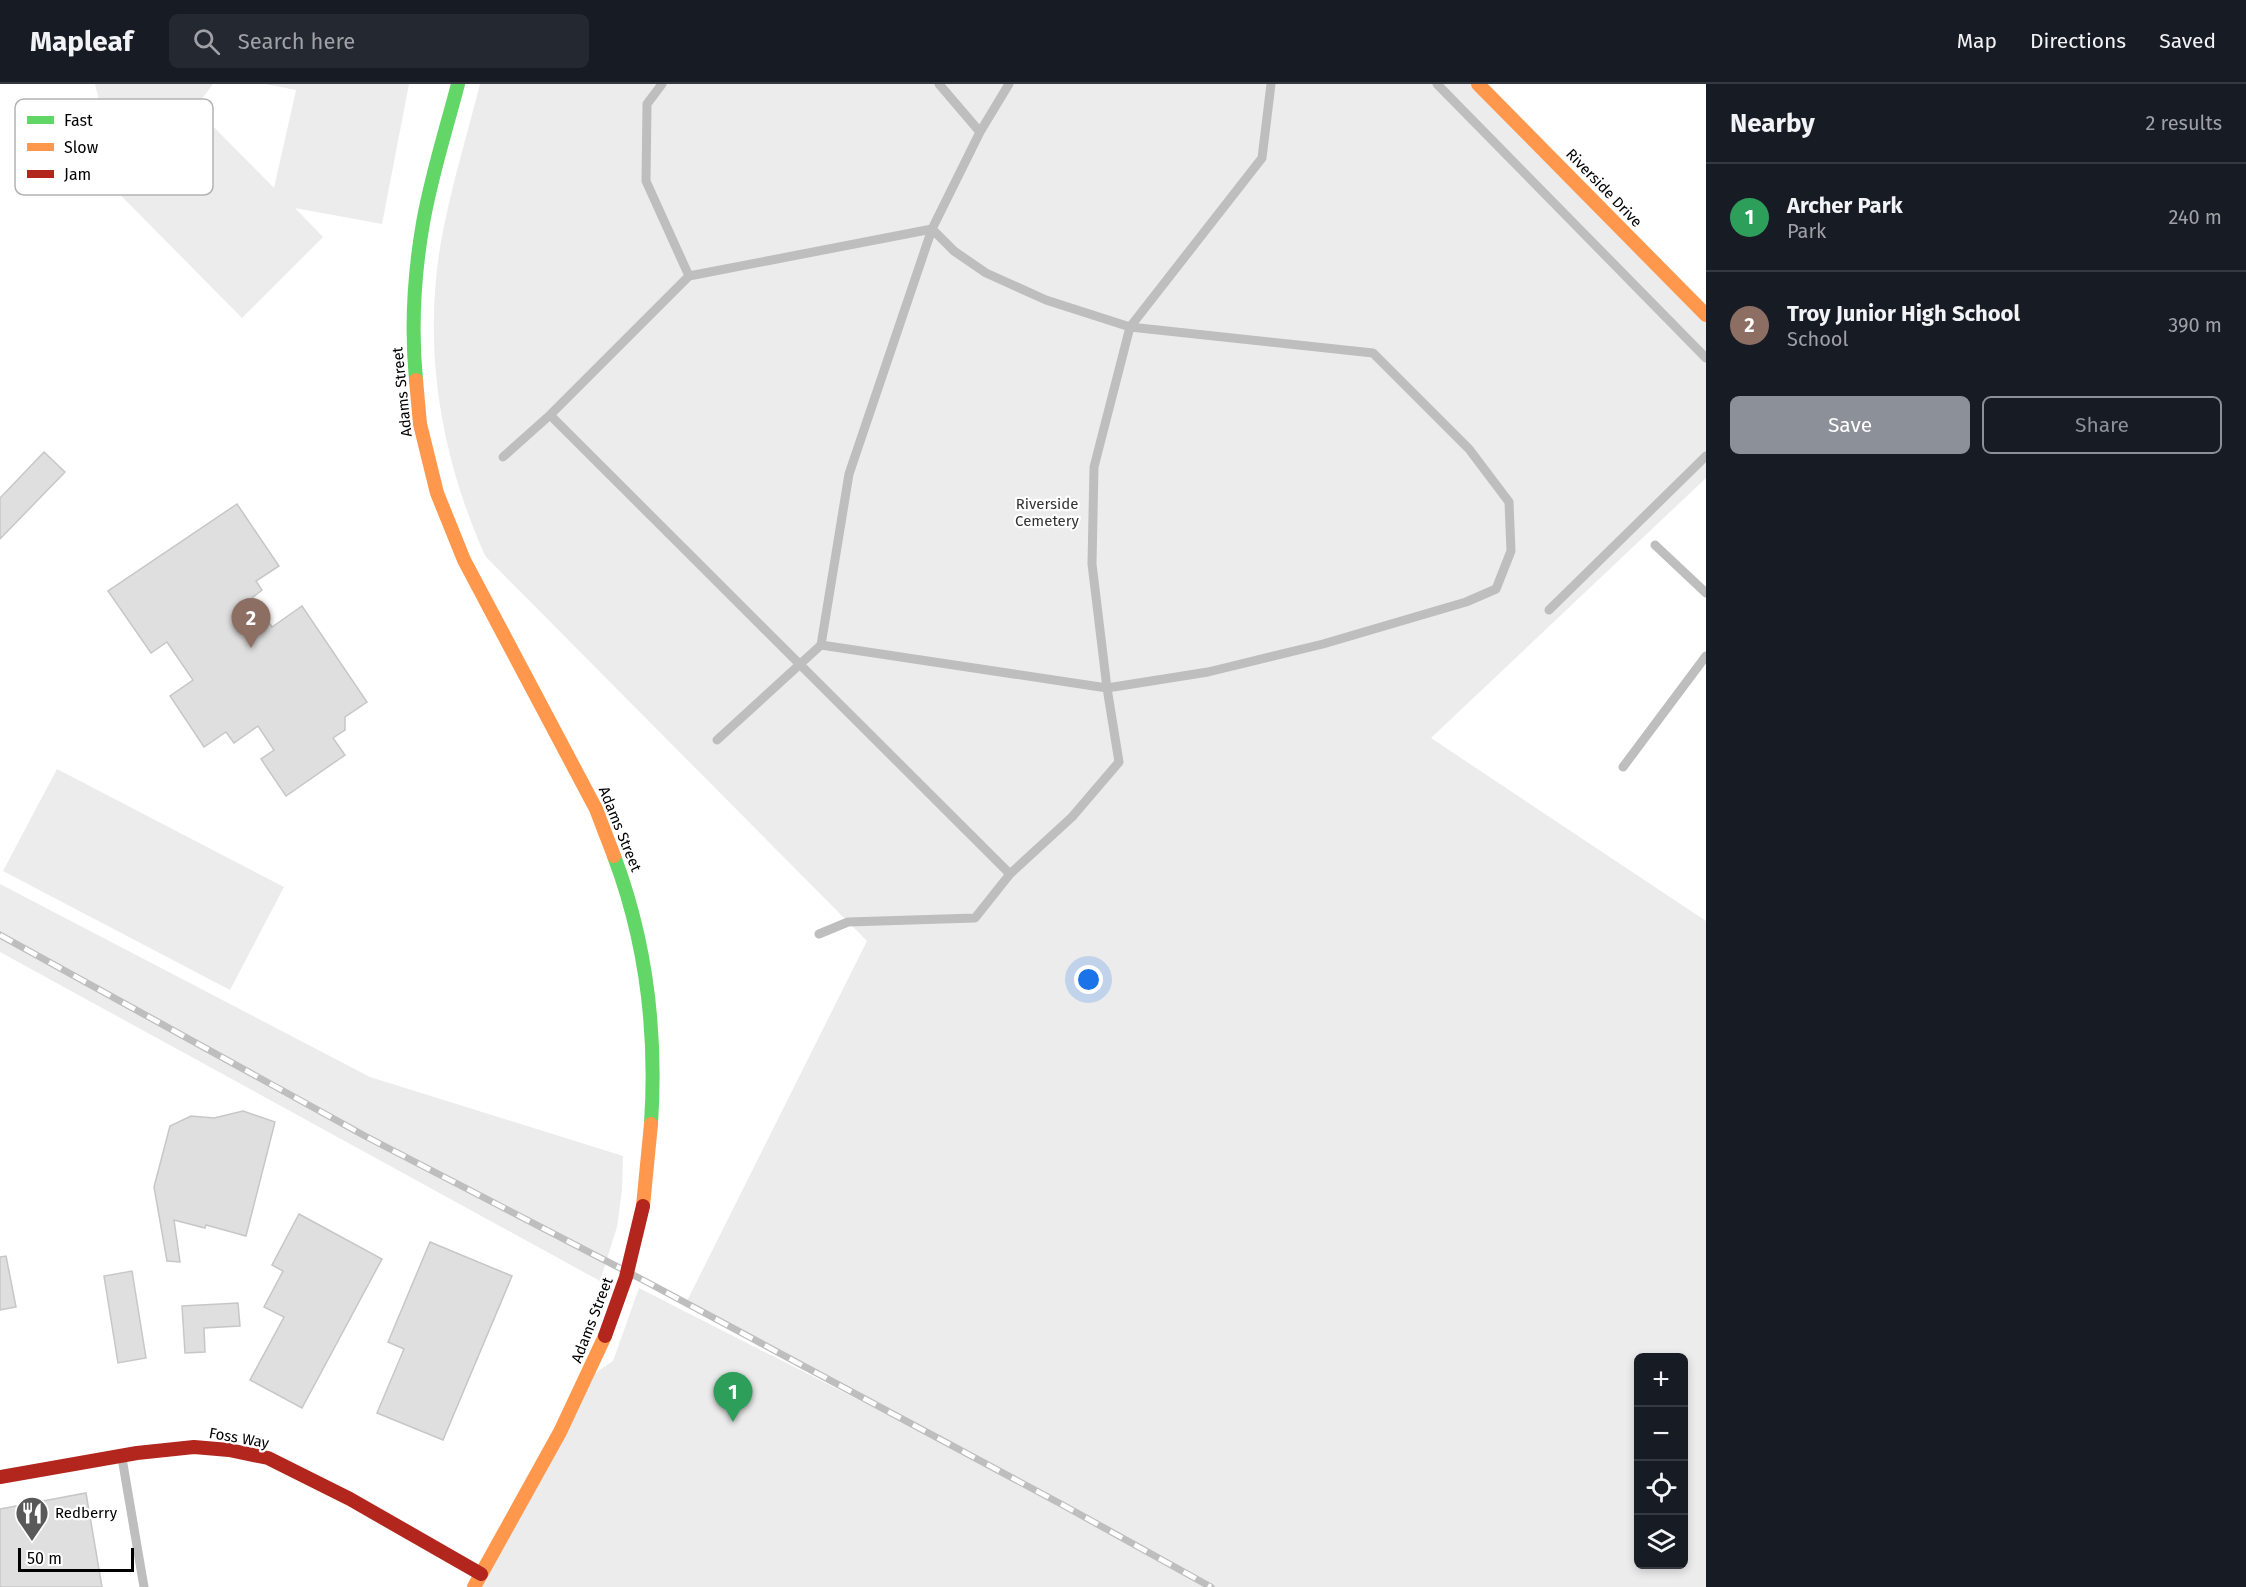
<!DOCTYPE html>
<meta charset="utf-8">
<style>
body{margin:0;font-family:"Fira Sans",sans-serif;background:#242831;color:#f1f3f6}
.controls{position:absolute;right:18px;bottom:18px;display:grid;overflow:hidden;border-radius:9px;box-shadow:0 3px 9px #0003}
.controls button{width:54px;height:54px;display:grid;place-items:center;padding:0;border:0;border-bottom:2px solid #363941;background:#171b24;color:#f1f3f6;font:30px sans-serif}
.scale{position:absolute;left:18px;bottom:15px;width:116px;box-sizing:border-box;padding-left:6px;border:3px solid #000;border-top:0;font-size:16px;line-height:21px;white-space:nowrap;color:#000;-webkit-text-stroke:4px #fff;paint-order:stroke}
.you{position:absolute;left:1089px;top:896px;width:21px;height:21px;margin:-15px;border:4px solid #fff;border-radius:50%;background:#1a73e8;box-shadow:0 0 0 9px #1a73e833}
.badge{display:grid;place-items:center;width:39px;height:39px;border-radius:50%;background:#8c9099;color:#fff;font-size:20px;font-weight:700}
.pin{position:absolute;translate:-50% -50px;filter:drop-shadow(0 2px 3px #0008)}
.pin::after{content:'';position:absolute;top:32px;width:21px;height:18px;background:inherit;clip-path:polygon(0 0,100% 0,50% 100%)}
.list{margin:0;padding:0;list-style:none}
h2{display:flex;justify-content:space-between;align-items:center;height:78px;margin:0;padding:0 24px;font-size:26px}
h2 small{font-size:20px;font-weight:400;color:#9ea1a6}
.list li{display:grid;grid-template-columns:39px 1fr auto;gap:18px;align-items:center;box-sizing:border-box;height:108px;padding:0 24px;border-top:2px solid #363941}
.list b{display:block;font-size:22px;white-space:nowrap}
.list p{margin:0;font-size:20px;white-space:nowrap;color:#9ea1a6}
.list em{font-size:20px;font-style:normal;color:#9ea1a6}
.actions{display:flex;gap:12px;padding:18px 24px}
.actions a{flex:1;padding:14px 0;border:2px solid #8c9099;border-radius:9px;text-align:center;font-size:21px;color:#8c9099}
.actions .main{background:#8c9099;color:#fff}
.icon{flex:none;width:33px;height:33px;fill:none;stroke:currentColor;stroke-width:2;stroke-linecap:round;stroke-linejoin:round}
.map{position:relative;flex:none;width:1706px;height:1503px;overflow:hidden}
header{display:flex;align-items:center;gap:36px;box-sizing:border-box;height:84px;padding:0 30px;background:#171b24;border-bottom:2px solid #363941}
header strong{font-size:28px}
nav{display:flex;gap:33px;margin-inline-start:auto;font-size:21px}
.search{width:420px;height:54px;background:#242831;display:flex;align-items:center;gap:15px;box-sizing:border-box;padding:0 21px;border-radius:9px;color:#9ea1a6;font-size:22px}
main{display:flex}
aside{flex:1;background:#171b24}
.map>svg:first-child{display:block}
.green{fill:#ececec;fill-rule:evenodd}
.building{fill:#dfdfdf;stroke:#c7c7c7;stroke-width:1.5}
.lines{fill:none;stroke-linecap:round;stroke-linejoin:round}
.lane{stroke:#bebebe;stroke-width:9}
.fast{stroke:#63d668;stroke-width:14}
.slow{stroke:#ff974d;stroke-width:14}
.jam{stroke:#b3261e;stroke-width:14}
.rail-casing{stroke:#bebebe;stroke-width:7}
.rail{stroke:#fff;stroke-width:4.5;stroke-dasharray:14;stroke-linecap:butt}
.jam-bridge{stroke:#b3261e;stroke-width:14}
.labels{text-anchor:middle;dominant-baseline:central;stroke-width:4.5;stroke-linejoin:round;paint-order:stroke}
.street-label{font-size:15px;fill:#000;stroke:#fff}
.park-label{font-size:15px;fill:#333;stroke:#fff}
.poi-label{font-size:15px;fill:#000;stroke:#fff;text-anchor:start}
.key{fill:#fff;stroke:#b2b2b2;stroke-width:1.5}
.key-label{font-size:16px;fill:#000}
</style>
<header>
<strong>Mapleaf</strong>
<div class="search"><svg class="icon" aria-label="search" viewBox="0 0 24 24"><circle cx="10" cy="10" r="6"/><path d="M15 15l6 6"/></svg>Search here</div>
<nav><a>Map</a><a>Directions</a><a>Saved</a></nav>
</header>
<main>
<div class="map">
<svg width="1706" height="1503" viewBox="0 0 1706 1503">
<rect width="100%" height="100%" fill="#fff"/>
<path class="green" d="M95,0H213L195,24L274,104L296,6L265,0H409L382,140L295,124L323,153L242,234L63,53L99,16Z
M480,0H1478L1706,231V394L1431,654L1706,837V1503H474L586,1295L613,1277L639,1204L1022,1399L686,1219L867,857L486,473L483,467C438,364 421,253 444,142C454,94 468,47 480,0ZM1638,1274H1684V1480H1638Z
M57,685L284,803L230,906L3,787Z
M0,800L370,993L623,1072L622,1106L617,1143L600,1197L0,868Z"/>
<path class="building" d="M44,368L65,388L0,455V414Z
M237,420L279,482L256,497L262,506L252,514L272,543L302,522L367,618L345,633V646L333,654L345,671L286,712L261,675L274,666L258,642L234,659L226,648L204,663L170,612L193,596L167,558L151,569L108,507Z
M243,1027L275,1038L246,1152L206,1141L205,1144L174,1136L180,1178L167,1177L154,1103L170,1042L191,1032L214,1034Z
M299,1130L382,1175L302,1324L250,1296L284,1233L264,1223L283,1187L272,1181Z
M430,1158L512,1192L443,1356L377,1329L404,1265L388,1258Z
M6,1172L16,1223L0,1226V1173Z
M132,1187L146,1274L118,1279L104,1192Z
M238,1219L240,1242L204,1244L205,1268L185,1269L182,1222Z
M86,1409L102,1503H0V1425Z"/>
<g class="lines">
<path class="lane" d="M662,0L647,20L646,97L689,192
M939,0L980,48
M1437,0L1706,274
M550,331L1010,790
M503,373L550,331L689,192L932,145L980,48L1009,0
M1655,461L1706,509
M1549,526L1706,372
M717,656L821,561L849,390L932,145L954,167L986,189L1046,216L1130,243L1373,269L1469,365L1509,418L1511,467L1496,505L1466,518L1323,560L1208,588L1107,604L821,561
M1623,683L1706,572
M819,850L848,838L975,834L1010,790L1072,733L1119,678L1107,604L1092,480L1094,383L1130,243L1262,74L1271,0
M122,1374L144,1503"/>
<path class="fast" d="M416,296C411,244 414,191 423,139C431,93 446,46 458,0
M614,772C646,857 657,949 651,1040"/>
<path class="slow" d="M1478,0L1706,231
M416,296L420,340L437,409L464,476L596,725L614,772
M643,1122L651,1040
M474,1503L560,1348L605,1252"/>
<path class="jam" d="M0,1393L137,1369L194,1363L229,1366L268,1374L350,1415L481,1490"/>
<defs>
<path id="rail" d="M0,851L365,1052L643,1196L1061,1420L1211,1503"/>
</defs>
<use href="#rail" class="rail-casing"/>
<use href="#rail" class="rail"/>
<path class="jam-bridge" d="M605,1252L626,1193L643,1122"/>
</g>
<defs>
<symbol id="restaurant-pin" viewBox="-11 -11 22 30"><path d="M0 17L-7.5 6A9.5 9.5 0 1 1 7.5 6Z" fill="#595959" stroke="#fff"/><path d="M-5-6h1v4h1v-4h1v4h1v-4h1v5L-1.5 .5V6h-2V.5L-5-1ZM5-6V6H3V1.5H1.5Q1.5-4 5-6Z" fill="#fff"/></symbol>
</defs>
<g fill-rule="evenodd">
<use href="#restaurant-pin" x="13" y="1410" width="38" height="52"/>
</g>
<g class="labels">
<g class="street-label">
<text transform="translate(1604 104) rotate(46)">Riverside Drive</text>
<text transform="translate(402 308) rotate(-96)">Adams Street</text>
<text transform="translate(620 745) rotate(68)">Adams Street</text>
<text transform="translate(592 1236) rotate(-69)">Adams Street</text>
<text transform="translate(239 1354) rotate(10)">Foss Way</text>
</g>
<g class="park-label">
<text x="1047" y="420">Riverside<tspan x="1047" dy="17">Cemetery</tspan></text>
</g>
<g class="poi-label">
<text x="55" y="1429">Redberry</text>
</g>
</g>
<rect x="15" y="15" width="198" height="96" rx="9" class="key"/>
<rect x="27" y="32" width="27" height="8" fill="#63d668"/>
<rect x="27" y="59" width="27" height="8" fill="#ff974d"/>
<rect x="27" y="86" width="27" height="8" fill="#b3261e"/>
<g class="key-label">
<text x="64" y="42">Fast</text>
<text x="64" y="69">Slow</text>
<text x="64" y="96">Jam</text>
</g>
</svg>
<div class="controls">
<button>+</button>
<button>−</button>
<button><svg class="icon" aria-label="locate" viewBox="0 0 24 24"><circle cx="12" cy="12" r="6"/><path d="M12 2v4M12 18v4M2 12h4M18 12h4"/></svg></button>
<button><svg class="icon" aria-label="layers" viewBox="0 0 24 24"><path d="M12 4l9 5-9 5-9-5zM3 14l9 5 9-5"/></svg></button>
</div>
<div class="scale">50 m</div>
<div class="you"></div>
<div class="pin badge" style="left:733px;top:1338px;background:#2e9e5b">1</div>
<div class="pin badge" style="left:251px;top:564px;background:#8d6e63">2</div>
</div>
<aside>
<h2>Nearby<small>2 results</small></h2>
<ul class="list">
<li><span class="badge" style="background:#2e9e5b">1</span><div><b>Archer Park</b><p>Park</p></div><em>240 m</em></li>
<li><span class="badge" style="background:#8d6e63">2</span><div><b>Troy Junior High School</b><p>School</p></div><em>390 m</em></li>
</ul>
<div class="actions"><a class="main">Save</a><a>Share</a></div>
</aside>
</main>
